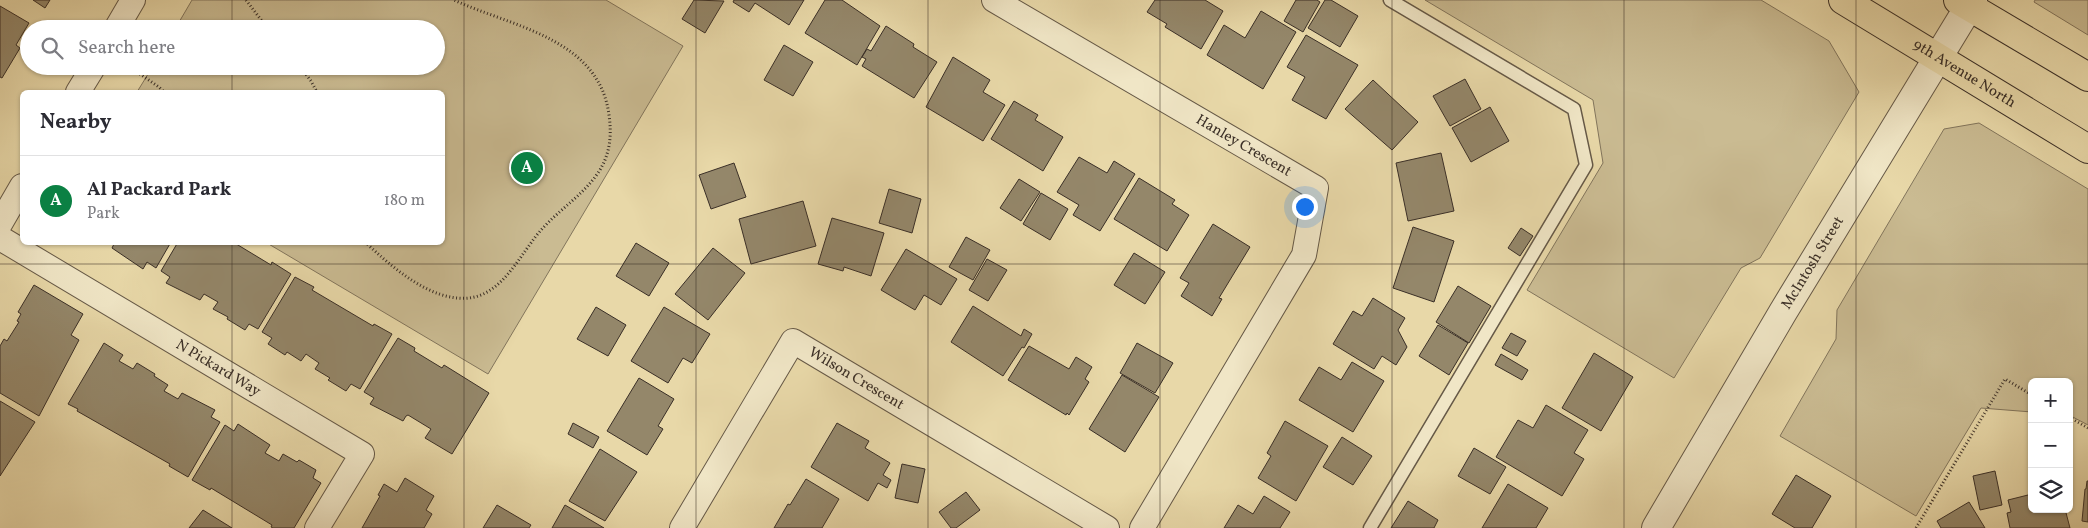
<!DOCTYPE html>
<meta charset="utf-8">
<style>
body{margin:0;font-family:Vollkorn,serif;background:#f7f7f7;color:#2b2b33}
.controls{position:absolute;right:15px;bottom:15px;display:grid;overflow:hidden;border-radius:8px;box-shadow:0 1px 4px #0004}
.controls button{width:45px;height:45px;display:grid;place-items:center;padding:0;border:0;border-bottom:1px solid #e1e1e2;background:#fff;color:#2b2b33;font:25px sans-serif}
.you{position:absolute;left:1304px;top:206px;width:18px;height:18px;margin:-12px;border:4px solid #fff;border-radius:50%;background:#1a73e8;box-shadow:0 0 0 8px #1a73e833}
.badge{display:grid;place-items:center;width:32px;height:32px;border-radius:50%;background:#0b8043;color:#fff;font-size:16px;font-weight:700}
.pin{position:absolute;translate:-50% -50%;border:2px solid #fff;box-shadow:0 1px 5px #0006}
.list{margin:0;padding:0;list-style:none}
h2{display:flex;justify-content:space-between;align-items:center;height:65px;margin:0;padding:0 20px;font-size:21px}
h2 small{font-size:16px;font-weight:400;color:#7c7c81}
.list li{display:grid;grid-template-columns:32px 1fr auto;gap:15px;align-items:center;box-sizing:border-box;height:90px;padding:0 20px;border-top:1px solid #e1e1e2}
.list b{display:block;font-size:19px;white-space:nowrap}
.list p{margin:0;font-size:16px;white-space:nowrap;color:#7c7c81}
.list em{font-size:16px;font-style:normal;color:#7c7c81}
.icon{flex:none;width:28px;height:28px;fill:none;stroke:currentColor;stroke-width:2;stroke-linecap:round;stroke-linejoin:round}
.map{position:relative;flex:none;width:2088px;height:528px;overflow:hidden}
.search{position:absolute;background:#fff;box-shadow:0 1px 4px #0004;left:20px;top:20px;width:425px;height:55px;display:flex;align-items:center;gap:12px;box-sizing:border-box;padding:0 18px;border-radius:28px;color:#7c7c81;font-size:19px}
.panel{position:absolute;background:#fff;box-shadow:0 1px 4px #0004;left:20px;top:90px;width:425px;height:155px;border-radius:8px}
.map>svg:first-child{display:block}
.green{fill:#cabb92;stroke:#82755c}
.building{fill:#94876a;stroke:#3a2f27}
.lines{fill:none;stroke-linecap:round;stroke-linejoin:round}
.service-casing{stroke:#665947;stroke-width:15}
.minor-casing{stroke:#665947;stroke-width:26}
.tertiary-casing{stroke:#665947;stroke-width:30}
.primary-casing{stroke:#3a2f27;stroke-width:30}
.path{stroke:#3a2f27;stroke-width:3;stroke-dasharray:1 2.5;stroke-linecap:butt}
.service{stroke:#f0e6c6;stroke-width:12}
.minor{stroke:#f0e6c6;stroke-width:24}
.tertiary{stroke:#f0e6c6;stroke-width:28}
.primary{stroke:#e8d8a8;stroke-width:28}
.grid{fill:none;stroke:#3a2f27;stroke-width:1;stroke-opacity:0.55}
.labels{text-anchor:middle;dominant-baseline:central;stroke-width:4.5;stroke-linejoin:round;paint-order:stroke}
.street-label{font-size:15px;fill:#3a2f27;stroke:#f0e6c6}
</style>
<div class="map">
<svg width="2088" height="528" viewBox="0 0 2088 528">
<rect width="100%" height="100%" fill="#e8d8a8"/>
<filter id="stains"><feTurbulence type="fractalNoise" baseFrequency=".004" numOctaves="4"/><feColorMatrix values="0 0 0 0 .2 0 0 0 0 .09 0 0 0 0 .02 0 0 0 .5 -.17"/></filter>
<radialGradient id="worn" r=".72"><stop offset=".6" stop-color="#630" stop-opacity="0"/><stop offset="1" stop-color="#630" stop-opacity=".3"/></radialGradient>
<path class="green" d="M192,0H606L683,46L488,374L267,243L442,242V92H137L153,66H436V29H175Z
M1425,0H1761L1829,41L1859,92L1760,258L1741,268L1674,378L1527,290L1603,163L1593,100Z
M2035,0H2088V35L2034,2Z
M1979,123L2088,189V425L2069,415V382H2032V412L1981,408L1916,516L1780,436L1836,339L1837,310L1944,129Z"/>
<path class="building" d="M33,0H50L45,8Z
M694,0L724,1L705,33L682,19Z
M734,0H804L789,25L755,3L749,12L733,2Z
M825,0H842L880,26L857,65L805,33Z
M1155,0H1205L1223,11L1201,49L1165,27L1167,24L1147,12Z
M1296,0H1317L1320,2L1303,32L1284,21Z
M1325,0H1331L1358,16L1340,47L1308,28Z
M0,6L29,23L16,45L20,48L2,78L0,77Z
M1261,11L1296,32L1263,89L1207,55L1224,25L1245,38Z
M886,26L914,44L913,47L937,62L914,98L862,66L866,59L862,57L867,49L871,51Z
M1306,35L1358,65L1326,119L1292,100L1305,77L1287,67Z
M784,45L813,62L793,96L764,80Z
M953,57L990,80L983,92L1005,105L983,141L926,107Z
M1465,79L1481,109L1450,126L1433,96Z
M1373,80L1418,122L1392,150L1345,109Z
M1014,101L1038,115L1035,120L1063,137L1043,171L991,139Z
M1490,107L1509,141L1471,162L1452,128Z
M1441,153L1454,211L1408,221L1396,163Z
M1079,157L1107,173L1114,161L1135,174L1100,231L1073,215L1079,205L1057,192Z
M734,163L746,197L711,209L699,175Z
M1139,178L1175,200L1172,204L1189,215L1167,251L1114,219Z
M1019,179L1040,192L1021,221L1000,208Z
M889,189L921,199L912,233L879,223Z
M1041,193L1068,209L1050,240L1023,224Z
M803,201L816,246L751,264L739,219Z
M832,218L884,233L871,276L844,267L843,271L818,264Z
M1213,224L1250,247L1219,298L1222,299L1212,316L1181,296L1189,283L1180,278Z
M1413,227L1454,241L1434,302L1393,288Z
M1521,228L1533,236L1520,256L1508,248Z
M966,237L990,250L973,280L949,267Z
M115,242H171L156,268L147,262L143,269L112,248Z
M178,242H233L271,265L272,262L291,274L258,329L249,324L245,330L227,319L228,317L213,309L218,302L204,294L200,300L166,283L170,277L161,271Z
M636,243L669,263L649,296L616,276Z
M713,248L745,273L708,320L675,294Z
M906,249L957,279L941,305L924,295L915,310L881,290Z
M1134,253L1165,272L1145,304L1114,285Z
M987,259L1007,270L988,301L969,290Z
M295,277L314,287L312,290L373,326L374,324L392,334L360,389L351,384L346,391L328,380L330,378L315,369L319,363L306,354L301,361L287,352L285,355L268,344L272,338L262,332Z
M34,285L83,314L71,335L79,340L39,416L0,393V346L4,339L7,341L19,322L17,321L21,314L18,312Z
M1458,286L1491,306L1469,343L1436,322Z
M1373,298L1405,318L1398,330L1407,347L1396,365L1382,356L1374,369L1333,344L1353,311L1362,316Z
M973,306L1021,336L1024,329L1032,334L1024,348L1022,347L1003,376L951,342Z
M596,307L626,325L608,356L577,339Z
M664,307L710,334L692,363L683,358L668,383L631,361Z
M1438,325L1468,343L1449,375L1419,356Z
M1511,333L1526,341L1517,356L1502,348Z
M398,338L415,348L414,351L442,368L444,365L489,393L452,454L425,438L431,429L408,415L406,416L403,421L370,404L374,398L364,392Z
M104,343L123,355L119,361L133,369L137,363L155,374L154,376L168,385L164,391L178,399L182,393L215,410L211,417L220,422L188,477L169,466L170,464L77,411L78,409L68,404Z
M1137,343L1173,363L1155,393L1120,373Z
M1029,346L1069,369L1076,357L1092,367L1085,379L1089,382L1069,415L1067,413L1066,415L1008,380Z
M1594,353L1633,377L1601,431L1562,408Z
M1501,354L1528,370L1522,380L1495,365Z
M1352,362L1384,381L1353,432L1299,400L1319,367L1341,380Z
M1122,375L1159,397L1125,452L1089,429Z
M639,378L674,399L658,426L663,429L647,455L607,431Z
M0,401L35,422L0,476Z
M1546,405L1588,430L1574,453L1584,459L1562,496L1496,457L1518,420L1533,428Z
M1285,421L1328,446L1296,501L1258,478L1271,456L1267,453Z
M573,423L599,437L593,448L568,434Z
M837,423L869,441L865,448L890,463L883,475L891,480L887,488L878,483L868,501L811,467Z
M238,424L270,445L265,453L279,461L283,454L297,462L299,460L316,470L313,478L321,483L294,528H273L271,527L272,525L211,488L210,490L192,480L225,425L234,431Z
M1342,437L1372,456L1353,485L1323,467Z
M1474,448L1506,467L1490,494L1458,476Z
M600,449L637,472L605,521L569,501Z
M902,464L925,469L918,503L895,498Z
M1995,471L2002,505L1980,510L1973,476Z
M1796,475L1831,496L1812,528H1795L1772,514Z
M405,478L434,496L426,510L432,514L424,528H362L380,496L378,495L384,484L397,492Z
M806,479L839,499L822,528H774L788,504L790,505Z
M2087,481H2088V522L2082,521L2085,489H2086Z
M1508,484L1548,508L1536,528H1482Z
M966,492L980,510L956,528H951L939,512Z
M2032,494V509H2065L2070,528H2010L2007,513L2011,512L2008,500Z
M1264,496L1290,512L1280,528H1224L1238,505L1253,514Z
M1408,501L1438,520L1434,528H1391Z
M1969,502L1985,528H1941L1937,521Z
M497,505L531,525L529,528H483Z
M565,505L604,528H552Z
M203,510L232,528H189Z"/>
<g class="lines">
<defs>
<path id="service" d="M1370,528L1586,165L1574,109L1390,0"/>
<g id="minor">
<path id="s1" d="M994,0L1316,188L1304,255L1142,528"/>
<path d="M116,29L133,0"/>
<path d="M78,92L94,66"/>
<path d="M0,224L22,186"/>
<path id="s2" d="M0,238L362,454L317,528"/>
<path id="s3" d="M682,528L793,341L1107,528"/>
</g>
<g id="tertiary">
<path id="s4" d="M1656,528L1783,312L1973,0"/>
</g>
<g id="primary">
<path id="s5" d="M1843,0L2088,149"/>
<path d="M1958,0L2088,77"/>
</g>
</defs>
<use href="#service" class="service-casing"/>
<use href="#minor" class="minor-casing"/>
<use href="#tertiary" class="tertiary-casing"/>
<use href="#primary" class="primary-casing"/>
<path class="path" d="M246,0L268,29
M128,66L159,87L164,92
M300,66L311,81L317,92
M365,242C392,267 431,302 469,298C504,294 521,252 542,229C560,209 583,195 598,173C610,155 612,136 609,115C599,38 512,27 454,0
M2069,417L2088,428
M1916,528L2005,379L2032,395"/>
<use href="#service" class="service"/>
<use href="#minor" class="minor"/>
<use href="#tertiary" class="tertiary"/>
<use href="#primary" class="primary"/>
</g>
<path class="grid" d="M232,0V29M464,0V528M696,0V528M928,0V528M1160,0V528M1392,0V528M1624,0V528M1856,0V528M232,66V92M232,242V528M0,264H2088"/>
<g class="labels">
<g class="street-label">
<text stroke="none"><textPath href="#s5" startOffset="142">9th Avenue North</textPath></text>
<text stroke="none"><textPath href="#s1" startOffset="289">Hanley Crescent</textPath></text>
<text stroke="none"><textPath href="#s4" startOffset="308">McIntosh Street</textPath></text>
<text stroke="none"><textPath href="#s2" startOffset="254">N Pickard Way</textPath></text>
<text stroke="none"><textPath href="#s3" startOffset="291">Wilson Crescent</textPath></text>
</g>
</g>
<rect width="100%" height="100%" filter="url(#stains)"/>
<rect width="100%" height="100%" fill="url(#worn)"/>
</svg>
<div class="controls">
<button>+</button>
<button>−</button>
<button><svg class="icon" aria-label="layers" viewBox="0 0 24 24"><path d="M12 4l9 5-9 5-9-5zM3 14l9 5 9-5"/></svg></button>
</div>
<div class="you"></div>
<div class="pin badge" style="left:527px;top:168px">A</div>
<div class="search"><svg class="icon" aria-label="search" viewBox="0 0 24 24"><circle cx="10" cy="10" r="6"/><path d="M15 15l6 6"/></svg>Search here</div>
<section class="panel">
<h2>Nearby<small></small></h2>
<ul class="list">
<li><span class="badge">A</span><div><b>Al Packard Park</b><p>Park</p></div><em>180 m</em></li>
</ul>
</section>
</div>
